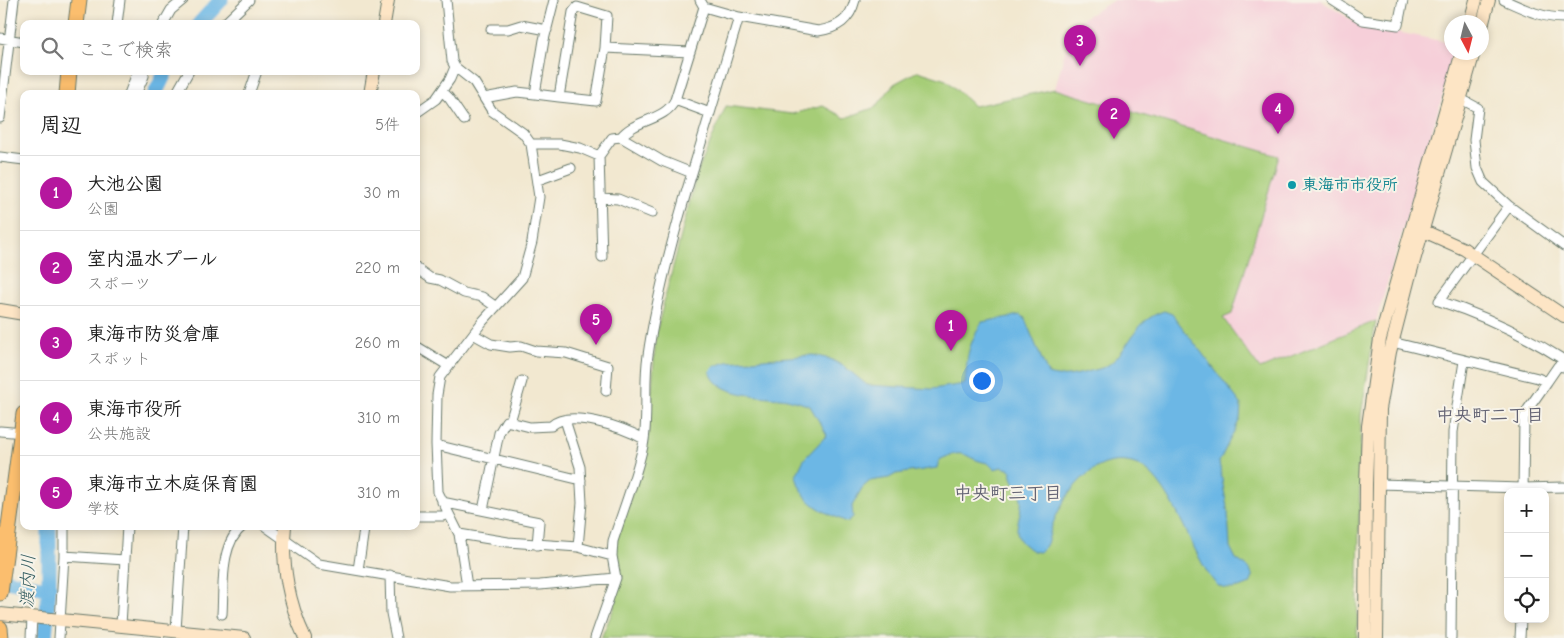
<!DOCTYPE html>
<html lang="ja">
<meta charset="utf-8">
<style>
body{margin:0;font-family:"Comic Neue","Klee One",sans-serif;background:#f6f6f6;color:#222}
.controls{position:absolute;right:15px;bottom:15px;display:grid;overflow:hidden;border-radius:10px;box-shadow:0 2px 8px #0003}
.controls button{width:45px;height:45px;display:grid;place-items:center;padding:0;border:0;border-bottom:1px solid #e0e0e0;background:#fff;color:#222;font:25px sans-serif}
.compass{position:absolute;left:1444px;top:15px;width:45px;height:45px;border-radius:50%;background:#fff;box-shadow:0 2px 8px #0003;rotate:173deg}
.you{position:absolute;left:981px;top:380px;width:18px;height:18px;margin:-12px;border:4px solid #fff;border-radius:50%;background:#1a73e8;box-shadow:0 0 0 8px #1a73e833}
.badge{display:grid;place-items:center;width:32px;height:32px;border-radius:50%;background:#b5179e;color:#fff;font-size:16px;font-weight:700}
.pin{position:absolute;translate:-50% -41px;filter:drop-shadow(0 1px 2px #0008)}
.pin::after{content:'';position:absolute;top:26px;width:18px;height:15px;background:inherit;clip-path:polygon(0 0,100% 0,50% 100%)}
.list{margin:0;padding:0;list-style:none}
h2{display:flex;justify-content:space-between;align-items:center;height:65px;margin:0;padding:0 20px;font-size:21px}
h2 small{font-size:16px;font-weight:400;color:#767676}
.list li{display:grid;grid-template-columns:32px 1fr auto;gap:15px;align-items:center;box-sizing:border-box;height:75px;padding:0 20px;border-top:1px solid #e0e0e0}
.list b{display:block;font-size:19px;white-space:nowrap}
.list p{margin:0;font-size:16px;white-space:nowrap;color:#767676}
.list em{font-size:16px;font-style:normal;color:#767676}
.icon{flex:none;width:28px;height:28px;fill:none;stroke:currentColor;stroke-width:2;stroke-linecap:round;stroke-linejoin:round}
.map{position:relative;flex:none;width:1564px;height:638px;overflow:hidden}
.search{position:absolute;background:#fff;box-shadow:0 2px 8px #0003;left:20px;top:20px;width:400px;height:55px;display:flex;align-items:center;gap:12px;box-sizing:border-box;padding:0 18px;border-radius:10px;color:#767676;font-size:19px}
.panel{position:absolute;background:#fff;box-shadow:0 2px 8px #0003;left:20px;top:90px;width:400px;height:440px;border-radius:10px}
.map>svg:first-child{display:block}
.built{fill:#f6cfd9}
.green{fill:#a6cd77;stroke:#628556}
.water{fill:#6cb7e5;stroke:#467a8c}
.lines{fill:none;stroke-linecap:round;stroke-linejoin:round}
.river{stroke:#6cb7e5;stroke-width:15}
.street-casing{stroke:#69796b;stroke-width:11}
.secondary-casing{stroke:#69796b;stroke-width:14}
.primary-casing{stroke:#69796b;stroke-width:17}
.street{stroke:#fff;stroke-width:9}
.secondary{stroke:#fde5c5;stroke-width:12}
.primary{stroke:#fbbe6e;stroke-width:15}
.culture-dot{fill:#0f9aa8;stroke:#f7f3e8;stroke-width:2}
.labels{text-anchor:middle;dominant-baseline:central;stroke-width:4;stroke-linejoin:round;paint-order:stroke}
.culture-label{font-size:16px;font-weight:bold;fill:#0d838f;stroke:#f7f3e8;text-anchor:start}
.neighbourhood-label{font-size:18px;font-weight:bold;fill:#646474;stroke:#f7f3e8}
.water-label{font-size:18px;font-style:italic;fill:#325c60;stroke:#f7f3e8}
</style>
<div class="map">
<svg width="1564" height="638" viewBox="0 0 1564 638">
<rect width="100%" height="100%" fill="#f7f3e8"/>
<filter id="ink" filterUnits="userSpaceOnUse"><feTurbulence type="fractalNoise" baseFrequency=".02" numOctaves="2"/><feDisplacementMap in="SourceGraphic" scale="10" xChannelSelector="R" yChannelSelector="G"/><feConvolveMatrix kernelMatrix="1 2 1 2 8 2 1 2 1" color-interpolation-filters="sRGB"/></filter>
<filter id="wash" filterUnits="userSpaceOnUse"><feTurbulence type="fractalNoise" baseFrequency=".0096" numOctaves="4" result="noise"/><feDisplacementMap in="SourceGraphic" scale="20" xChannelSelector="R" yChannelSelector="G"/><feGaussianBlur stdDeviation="1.12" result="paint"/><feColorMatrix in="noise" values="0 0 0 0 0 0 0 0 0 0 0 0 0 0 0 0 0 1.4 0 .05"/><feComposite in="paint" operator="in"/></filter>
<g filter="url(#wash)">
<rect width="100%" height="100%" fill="#f2e8d0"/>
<path class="built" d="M1114,0H1320L1358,24L1451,43V67L1376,321L1260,369L1222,318L1232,313L1279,156L1055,89L1072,25Z"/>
<path class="green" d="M918,71L946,80L974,106L1055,89L1279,156L1232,314L1223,318L1260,369L1376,321L1361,415L1357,638H601L614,608L617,583L615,545L648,443L656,333L697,173L726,106L792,114L823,106L845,118L876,107L894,84Z"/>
<path class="water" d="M1164,311L1172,314L1241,404L1240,419L1219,462L1228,513L1230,547L1236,559L1249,568L1253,577L1250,584C1239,589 1226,592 1216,584C1191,557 1171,472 1132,463C1093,453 1064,494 1052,526C1048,536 1050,546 1039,552C1034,552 1030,550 1026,546C1008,533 1023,517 1021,499C1020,488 1011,482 1011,470L1002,467L994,469L988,463C963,459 968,446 939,460L937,468L896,474L889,478L870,481L862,488L852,506L853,517L847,522C822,511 803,504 796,476L804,459L827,435L810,406C802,403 795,401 787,399C765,395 716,398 710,371L715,366L727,362L813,355L830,359L845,367L867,385L932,389L965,384C968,353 966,351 982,322L1020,315L1024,317L1048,374C1060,378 1071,376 1083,373C1093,370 1105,369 1112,362C1133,343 1134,321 1164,311Z"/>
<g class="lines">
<path class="river" d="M199,24L221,0
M155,94L166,71
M0,579L41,587L49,586
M45,638L49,586V526"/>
</g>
</g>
<g filter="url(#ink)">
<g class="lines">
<defs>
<path id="street" d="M446,0L452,61L455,67L474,82L492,111L523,133L531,144L539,197L532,242L522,278L483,321L440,377L437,395L436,444L438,492L459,534L508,542L578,547L612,556L613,541C623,510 636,478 643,446C649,417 643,385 648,355C657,293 674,232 692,173L662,161L621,137L612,138L599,156L580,148L560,144H531
M700,0L704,7L739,17L818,31C838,28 850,20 855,0
M1332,0L1363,20L1398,25L1403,0
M1504,0C1524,9 1542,18 1564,18
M704,7L675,100L710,113
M117,24L120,0
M163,24L171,10L183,0
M224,24L249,0
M491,29H508L521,25L547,30
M0,38L24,42
M605,48L596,101L559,97L573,12L577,7L607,16L605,48L690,52
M442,91L449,98L464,120
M129,94L138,71
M136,94L144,76L138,73
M176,94L189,71
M249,94L257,71
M535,94L559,97
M484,98L517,92L535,94L544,40L554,0
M1461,99L1478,108L1474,140L1477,168L1483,182L1509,206L1564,246
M416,113L436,99L450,79L455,67
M0,118L14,0
M621,137C635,119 665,121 675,100
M599,156L602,257
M0,157L24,160
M692,173L739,17
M538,180L571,168
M600,198L618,199L652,213
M1509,206L1439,301C1483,315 1525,335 1564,360
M416,268L430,278L440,280L464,293L482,297L496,307
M473,334L491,344L510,347L521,346L536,351L566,353L608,366L606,391
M1392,342L1538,378L1547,382L1528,409L1524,418L1523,492
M416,346L447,365
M1547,382L1558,366L1564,367
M565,420L580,467L582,503L578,547
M510,422L522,381
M0,431L24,433
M436,445L581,480
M1378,484L1523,488L1564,487
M442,502L539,522L537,545
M483,510L499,433L506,421L530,427L551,426C569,408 624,428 644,439
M416,516H443L447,514
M64,526V556L125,560
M265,526L319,564L450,586L540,585L616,578
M459,534L467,586
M358,570L364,529
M390,575L391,613L396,638
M222,614C224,587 219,544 243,526
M121,625L127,526
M176,630L183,526
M31,638L32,617
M59,638L64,556
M595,638L616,578L612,556
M1451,638L1453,432L1464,361
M1520,638L1521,619"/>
<path id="secondary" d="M1470,22L1476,0
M384,24L388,0
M1482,26L1489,0
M370,94L374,71
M1417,228L1464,249L1564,316
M0,310L24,314
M285,526C281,564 289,604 305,638
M0,614L244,638
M1365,638L1366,484L1368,426L1380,339L1462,52
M1377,638L1380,409L1390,352L1409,278L1474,52"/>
<path id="primary" d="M76,24L79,0
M67,94L69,71
M0,593L24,414
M0,628L1,638"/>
</defs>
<use href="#street" class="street-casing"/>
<use href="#secondary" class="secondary-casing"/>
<use href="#primary" class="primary-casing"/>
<use href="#street" class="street"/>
<use href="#secondary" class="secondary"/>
<use href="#primary" class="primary"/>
</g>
</g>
<circle class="culture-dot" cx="1292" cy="185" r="5"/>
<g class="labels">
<g class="culture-label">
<text x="1302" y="185">東海市市役所</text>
</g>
<g class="neighbourhood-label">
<text x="1490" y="415">中央町二丁目</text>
<text x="1008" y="493">中央町三丁目</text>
</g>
<g class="water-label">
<text transform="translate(28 581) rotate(-88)">渡内川</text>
</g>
</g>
</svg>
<div class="controls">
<button>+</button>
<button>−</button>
<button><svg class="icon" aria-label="locate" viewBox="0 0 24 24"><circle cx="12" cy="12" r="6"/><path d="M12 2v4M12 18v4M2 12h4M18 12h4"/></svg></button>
</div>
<svg class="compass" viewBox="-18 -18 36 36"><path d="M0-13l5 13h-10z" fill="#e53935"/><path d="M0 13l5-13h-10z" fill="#767676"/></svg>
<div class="you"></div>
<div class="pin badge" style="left:951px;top:351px">1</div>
<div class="pin badge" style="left:1114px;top:139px">2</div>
<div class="pin badge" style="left:1080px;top:66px">3</div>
<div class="pin badge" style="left:1278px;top:134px">4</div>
<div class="pin badge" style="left:596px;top:345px">5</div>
<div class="search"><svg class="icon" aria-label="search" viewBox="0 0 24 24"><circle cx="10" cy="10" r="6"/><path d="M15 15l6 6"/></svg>ここで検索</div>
<section class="panel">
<h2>周辺<small>5件</small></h2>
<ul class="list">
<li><span class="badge">1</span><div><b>大池公園</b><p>公園</p></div><em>30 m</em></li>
<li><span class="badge">2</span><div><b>室内温水プール</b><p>スポーツ</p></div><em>220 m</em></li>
<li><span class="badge">3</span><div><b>東海市防災倉庫</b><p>スポット</p></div><em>260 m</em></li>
<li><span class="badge">4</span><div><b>東海市役所</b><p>公共施設</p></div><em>310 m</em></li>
<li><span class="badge">5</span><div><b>東海市立木庭保育園</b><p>学校</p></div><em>310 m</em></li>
</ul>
</section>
</div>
